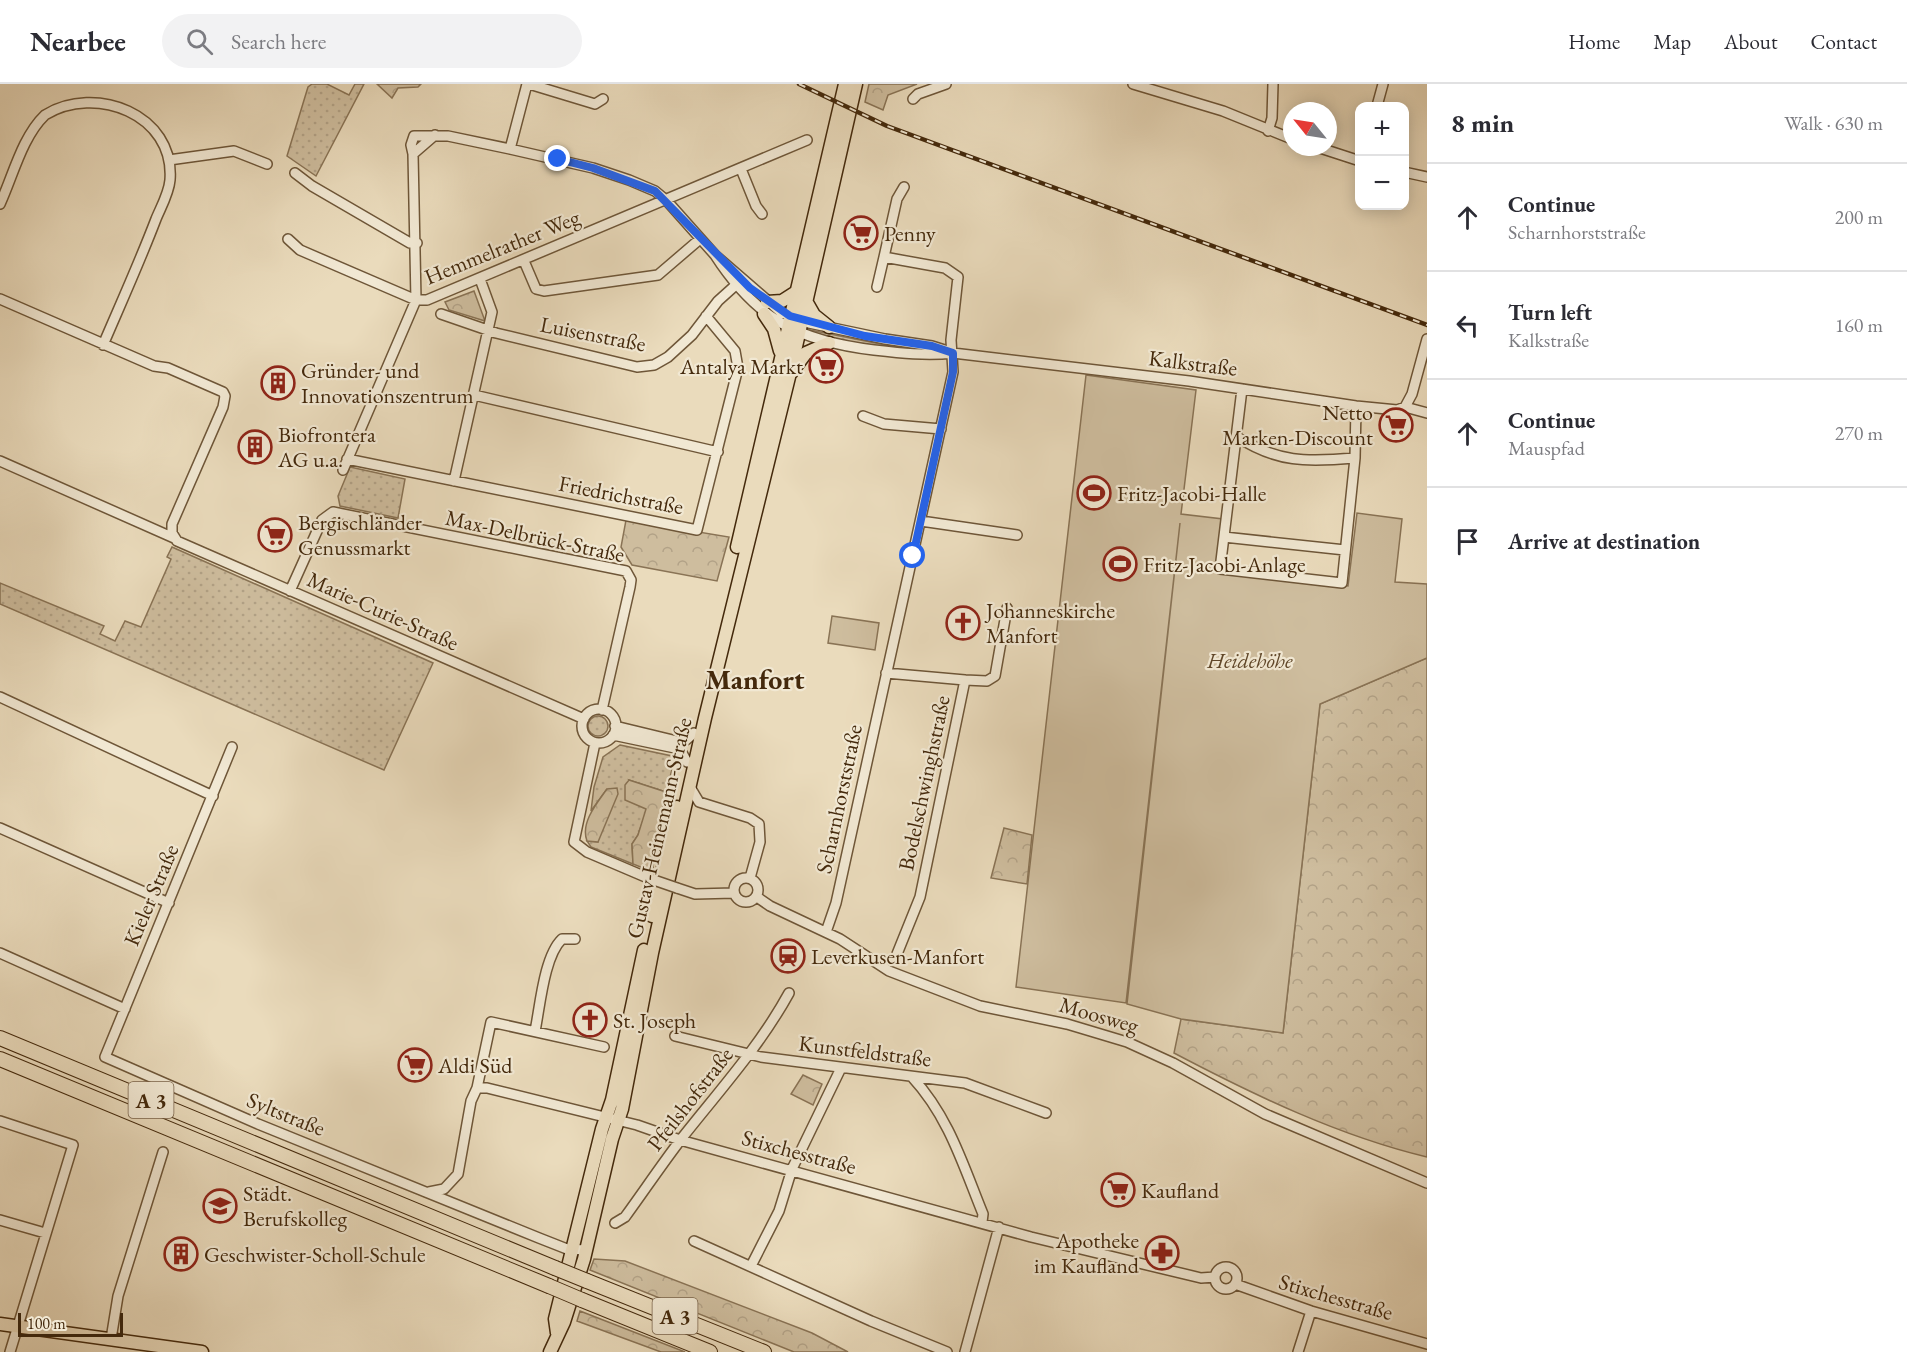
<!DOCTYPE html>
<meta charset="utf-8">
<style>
body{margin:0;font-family:"EB Garamond",serif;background:#f2f2f3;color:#2b2b33}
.controls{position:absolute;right:18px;top:18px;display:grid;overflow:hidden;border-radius:12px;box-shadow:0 3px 15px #0003}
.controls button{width:54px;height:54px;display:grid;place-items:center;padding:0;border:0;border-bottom:2px solid #e1e1e2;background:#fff;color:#2b2b33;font:30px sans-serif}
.compass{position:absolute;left:1283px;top:18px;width:54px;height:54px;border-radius:50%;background:#fff;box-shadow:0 3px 15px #0003;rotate:300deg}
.scale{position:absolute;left:18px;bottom:15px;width:105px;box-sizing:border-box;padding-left:6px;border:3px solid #44290c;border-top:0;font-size:16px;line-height:21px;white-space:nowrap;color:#44290c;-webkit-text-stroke:4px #f1e8d3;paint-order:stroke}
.stop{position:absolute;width:18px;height:18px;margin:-14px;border:4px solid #2563eb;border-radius:50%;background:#fff}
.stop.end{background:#2563eb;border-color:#fff;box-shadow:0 2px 6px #0008}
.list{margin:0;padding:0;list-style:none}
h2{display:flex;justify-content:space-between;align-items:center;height:78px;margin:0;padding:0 24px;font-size:26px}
h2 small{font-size:20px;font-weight:400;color:#7c7c81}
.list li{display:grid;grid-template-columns:39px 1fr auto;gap:18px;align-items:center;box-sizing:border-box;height:108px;padding:0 24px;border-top:2px solid #e1e1e2}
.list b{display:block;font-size:22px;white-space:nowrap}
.list p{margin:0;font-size:20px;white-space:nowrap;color:#7c7c81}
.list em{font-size:20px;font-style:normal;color:#7c7c81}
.icon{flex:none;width:33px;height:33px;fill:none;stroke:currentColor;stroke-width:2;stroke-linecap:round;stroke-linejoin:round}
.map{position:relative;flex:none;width:1427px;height:1268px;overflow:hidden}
header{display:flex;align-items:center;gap:36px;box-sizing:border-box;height:84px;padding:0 30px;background:#fff;border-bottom:2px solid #e1e1e2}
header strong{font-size:28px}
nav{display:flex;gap:33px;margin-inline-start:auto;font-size:21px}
.search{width:420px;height:54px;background:#f2f2f3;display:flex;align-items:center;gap:15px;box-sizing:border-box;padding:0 21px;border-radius:33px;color:#7c7c81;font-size:22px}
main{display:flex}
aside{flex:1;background:#fff}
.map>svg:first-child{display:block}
.grass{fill:url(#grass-dots);stroke:#897355;stroke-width:1.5}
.forest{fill:url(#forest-crowns);stroke:#897355;stroke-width:1.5}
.garden{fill:#cebd9e;stroke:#897355;stroke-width:1.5}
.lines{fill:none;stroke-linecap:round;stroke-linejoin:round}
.minor-casing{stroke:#6e5638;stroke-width:12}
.major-casing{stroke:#44290c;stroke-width:15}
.highway-casing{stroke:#44290c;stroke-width:16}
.minor{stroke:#f1e8d3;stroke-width:9}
.major{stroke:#eadbbc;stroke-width:12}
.highway{stroke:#eadbbc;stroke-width:14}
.rail-casing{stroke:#44290c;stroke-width:4.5}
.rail{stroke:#f1e8d3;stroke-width:2;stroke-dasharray:7;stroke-linecap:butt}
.minor-bridge-casing{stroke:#6e5638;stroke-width:12;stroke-linecap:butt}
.highway-bridge-casing{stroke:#44290c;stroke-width:16;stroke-linecap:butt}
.minor-bridge{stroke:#f1e8d3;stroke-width:9}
.highway-bridge{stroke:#eadbbc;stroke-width:14}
.route{stroke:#2563eb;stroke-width:8}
.labels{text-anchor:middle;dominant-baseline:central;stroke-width:4.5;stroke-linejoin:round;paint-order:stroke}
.shield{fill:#f1e8d3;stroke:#786248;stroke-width:1.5}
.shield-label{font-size:21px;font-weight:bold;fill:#44290c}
.poi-label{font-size:22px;fill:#44290c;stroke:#f1e8d3;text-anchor:start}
.street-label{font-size:22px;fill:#44290c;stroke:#f1e8d3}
.park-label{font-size:22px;font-style:italic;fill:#604729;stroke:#f1e8d3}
.district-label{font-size:28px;font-weight:bold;fill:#44290c;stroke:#f1e8d3}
</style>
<header>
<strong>Nearbee</strong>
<div class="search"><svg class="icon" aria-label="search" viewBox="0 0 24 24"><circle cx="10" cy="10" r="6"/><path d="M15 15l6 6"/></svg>Search here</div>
<nav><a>Home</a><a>Map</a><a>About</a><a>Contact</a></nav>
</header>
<main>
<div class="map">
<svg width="1427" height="1268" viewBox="0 0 1427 1268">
<defs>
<pattern id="grass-dots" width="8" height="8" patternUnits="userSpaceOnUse" patternTransform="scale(1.5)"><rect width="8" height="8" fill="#cebd9e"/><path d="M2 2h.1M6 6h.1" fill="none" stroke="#b2a287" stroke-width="1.8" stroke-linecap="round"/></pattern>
<pattern id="forest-crowns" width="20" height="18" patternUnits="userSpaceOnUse" patternTransform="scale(1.5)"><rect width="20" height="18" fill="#cebd9e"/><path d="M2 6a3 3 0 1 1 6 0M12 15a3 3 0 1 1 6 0" fill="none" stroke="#b2a287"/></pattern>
</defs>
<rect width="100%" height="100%" fill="#eadbbc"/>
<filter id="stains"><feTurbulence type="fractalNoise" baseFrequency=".00333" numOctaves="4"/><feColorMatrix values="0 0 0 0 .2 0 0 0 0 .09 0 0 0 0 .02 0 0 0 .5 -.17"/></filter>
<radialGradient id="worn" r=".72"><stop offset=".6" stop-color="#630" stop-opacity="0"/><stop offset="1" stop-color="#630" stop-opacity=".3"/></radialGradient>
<path class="grass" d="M312,0H327L349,11L355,0H364L316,92L287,72L308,3Z
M810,246L885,261H908L933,266L871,262L809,250Z
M350,383L405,395L398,434L340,422L338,412Z
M172,463L433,579L384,686L0,520V499L104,542L100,550L115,557L125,537L141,543L171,475L167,473Z
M588 642a10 10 0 1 1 20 0a10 10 0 1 1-20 0Z
M620,661L672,672L674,678L666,708L629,696L647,725L638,751L632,760L633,780L591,763L587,757L598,758L607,705L591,727L594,703L603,673Z"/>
<path class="forest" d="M377,0H421L418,3L398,4L392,14Z
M869,0H917L888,11L883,26L865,18Z
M474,207L485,237L449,226L445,218Z
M626,436L729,453L717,497L632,481L621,463Z
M1427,574V1073C1339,1052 1254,1011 1174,969L1181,935L1283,949L1320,620Z
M629,696L666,708L654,766L653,788L633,780L632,760L638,751L646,725L625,716V701Z
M617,704L618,710L598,758L587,757C580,739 597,719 607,705Z
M1004,744L1032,751L1027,800L991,794Z
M803,991L822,1000L813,1021L791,1010Z
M594,1175L625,1177L812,1249L848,1268H794L590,1186Z
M580,1227L685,1268H661L577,1237Z"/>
<path class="garden" d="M1086,291L1196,306L1181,430L1223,435L1218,487L1348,502L1357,429L1402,435L1395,498L1427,500V574L1320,620L1283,949L1181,935L1127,920L1180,439L1126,919L1016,903Z
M832,532L879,539L875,566L828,559Z"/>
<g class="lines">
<defs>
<path id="minor" d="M529,0L595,20L603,15
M1133,0L1223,27L1292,55
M913,15L918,10L946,0
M1377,22L1383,0
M1268,47L1272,34L1273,0
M1317,63L1360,77
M510,65L527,0
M413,70L411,61L414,52H448L510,65L593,84L629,96L655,107L667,117L715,171L782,229L809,239L885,255L932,262L951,268
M169,76L234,67L267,80
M741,85L756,122L762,130
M1404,88L1427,93
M295,89L312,102L410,159H417
M0,120C13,92 22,53 45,31C95,0 175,30 170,96C169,109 161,123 156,135C140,177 121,219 103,261
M288,155L300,166L416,216H427L807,56
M715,171C757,236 799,257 874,266C900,269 927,272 953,269L1189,297L1356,322L1397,326L1405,323L1427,329
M524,177L536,205L544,207L658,191L700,155
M877,203L884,173
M0,215L154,282L168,284L223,308L225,312L223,323L172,440V449L177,457L584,635
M441,230L496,249L637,283L654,281L668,273L692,251L718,217L738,199
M1242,305L1220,485L1342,499L1355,374L1356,322
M474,311L718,368
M1405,323L1412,310L1427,255
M863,332L884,340L941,345
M1236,352C1277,379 1307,378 1355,374
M347,375L697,446L738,284L735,267L706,232
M0,377L174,454
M343,386L416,216L413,70L435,51
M454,397L492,228L480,195
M921,437L1017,451
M1224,453L1345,466
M290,507L322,436L333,428L626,487L631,496L630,503L602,626
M886,589L965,596
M0,613L213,712
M582 642a17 17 0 1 1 34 0a17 17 0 1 1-34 0Z
M615,642L677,657L686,656L694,649
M613,651L675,664L682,669L687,678
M595,659L574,758L587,768L648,794
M232,663L105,973L258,1040L539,1154L567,1165L586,1166
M690,703L699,718L750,734L759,740L760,758L750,794
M0,744L169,819
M734 806a12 12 0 1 1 24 0a12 12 0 1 1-24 0Z
M677,804L695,810L734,809
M757,813L770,822L840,855L889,887L980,922L1067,940L1127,958L1173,979L1265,1030L1427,1099
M826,848L836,819L953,288L951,256L958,193L945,184L884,173L897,115L904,103
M0,869L125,925
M897,870L920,813L965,596L987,597L995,592L1007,524
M535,947C540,923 544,872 562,855H575
M675,952L761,973L965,999L1046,1029
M912,993C949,1033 963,1081 983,1130L982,1138
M477,1004H487L637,1041L680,1056L1031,1153L1201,1194L1215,1193
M0,1037L73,1061L10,1268
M429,1108L444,1105L458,1090L471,1017L477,1004L491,938L604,963
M0,1136L45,1149
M615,1139L625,1133C644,1107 662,1080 682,1054C719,1007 760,962 789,909
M694,1157L871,1237L947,1268
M751,1182L779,1127L792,1085L841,984
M1215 1194a11 11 0 1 1 22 0a11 11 0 1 1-22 0Z
M1235,1200L1311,1227L1427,1260
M111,1255L118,1212L163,1068
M965,1268L999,1143
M1298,1268L1311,1227"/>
<path id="major" d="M806,217L814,231L829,243
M767,218L782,217L796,208
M764,230L774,245L780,267
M791,289L806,269L829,259
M737,463L845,0
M652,832L677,723
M0,1240L202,1268
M557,1249L555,1235L602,1045L612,1016L644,866
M550,1268L564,1238L584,1175L612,1055L622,1025L652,869L705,634L789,293L856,0"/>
<path id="highway" d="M0,954L555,1184
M0,975L549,1202
M587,1197L764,1268
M582,1216L710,1268"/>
</defs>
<use href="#minor" class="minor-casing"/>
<use href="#major" class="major-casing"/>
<use href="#highway" class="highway-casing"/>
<use href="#minor" class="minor"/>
<use href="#major" class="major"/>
<use href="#highway" class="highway"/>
<defs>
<path id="rail" d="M799,0L887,42L1427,241"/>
</defs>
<use href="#rail" class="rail-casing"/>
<use href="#rail" class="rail"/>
<defs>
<path id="minor-bridge" d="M648,794L677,804"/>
<path id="highway-bridge" d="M555,1184L587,1197
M549,1202L582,1216"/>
</defs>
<use href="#minor-bridge" class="minor-bridge-casing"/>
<use href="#highway-bridge" class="highway-bridge-casing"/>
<use href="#minor-bridge" class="minor-bridge"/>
<use href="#highway-bridge" class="highway-bridge"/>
</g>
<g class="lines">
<path class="route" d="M558,75L593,84L655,107L750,204L790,232L865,252L932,262L953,269V288L913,472"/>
</g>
<defs>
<symbol id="supermarket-ring" viewBox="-11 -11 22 22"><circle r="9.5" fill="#f1e8d3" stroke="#8f2418" stroke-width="1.5"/><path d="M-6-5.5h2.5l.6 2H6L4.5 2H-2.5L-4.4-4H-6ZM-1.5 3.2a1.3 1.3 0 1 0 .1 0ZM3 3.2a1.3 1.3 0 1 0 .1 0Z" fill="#8f2418"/></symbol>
<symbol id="building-ring" viewBox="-11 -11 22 22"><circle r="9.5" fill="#f1e8d3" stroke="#8f2418" stroke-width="1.5"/><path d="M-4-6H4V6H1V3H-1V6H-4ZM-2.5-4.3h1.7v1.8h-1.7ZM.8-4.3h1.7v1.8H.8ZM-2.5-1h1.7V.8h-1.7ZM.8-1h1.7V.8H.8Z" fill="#8f2418"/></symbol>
<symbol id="stadium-ring" viewBox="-11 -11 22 22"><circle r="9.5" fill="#f1e8d3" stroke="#8f2418" stroke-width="1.5"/><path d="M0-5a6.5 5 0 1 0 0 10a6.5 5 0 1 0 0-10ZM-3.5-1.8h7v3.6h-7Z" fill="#8f2418"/></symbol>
<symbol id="church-ring" viewBox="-11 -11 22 22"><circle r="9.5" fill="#f1e8d3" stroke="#8f2418" stroke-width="1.5"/><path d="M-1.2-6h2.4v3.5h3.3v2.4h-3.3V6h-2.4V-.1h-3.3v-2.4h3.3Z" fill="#8f2418"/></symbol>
<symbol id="station-ring" viewBox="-11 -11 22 22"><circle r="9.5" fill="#f1e8d3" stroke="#8f2418" stroke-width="1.5"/><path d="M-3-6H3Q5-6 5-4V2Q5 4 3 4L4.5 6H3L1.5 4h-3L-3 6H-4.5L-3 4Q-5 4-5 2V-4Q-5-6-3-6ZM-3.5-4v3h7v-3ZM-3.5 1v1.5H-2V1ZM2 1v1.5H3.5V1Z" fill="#8f2418"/></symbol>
<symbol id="school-ring" viewBox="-11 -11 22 22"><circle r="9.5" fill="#f1e8d3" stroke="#8f2418" stroke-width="1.5"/><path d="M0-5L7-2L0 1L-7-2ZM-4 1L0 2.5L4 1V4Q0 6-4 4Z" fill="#8f2418"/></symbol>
<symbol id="pharmacy-ring" viewBox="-11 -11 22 22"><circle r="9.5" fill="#f1e8d3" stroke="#8f2418" stroke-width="1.5"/><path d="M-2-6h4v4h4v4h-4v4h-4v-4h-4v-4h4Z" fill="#8f2418"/></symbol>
</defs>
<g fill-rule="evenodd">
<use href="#supermarket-ring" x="842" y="130" width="38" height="38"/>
<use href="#supermarket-ring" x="807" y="263" width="38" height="38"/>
<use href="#building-ring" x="259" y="280" width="38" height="38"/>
<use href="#supermarket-ring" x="1377" y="322" width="38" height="38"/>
<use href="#building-ring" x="236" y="344" width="38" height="38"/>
<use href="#stadium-ring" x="1075" y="390" width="38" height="38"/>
<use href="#supermarket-ring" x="256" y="432" width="38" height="38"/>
<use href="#stadium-ring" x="1101" y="461" width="38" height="38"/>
<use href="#church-ring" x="944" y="520" width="38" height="38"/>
<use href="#station-ring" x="769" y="853" width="38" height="38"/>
<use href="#church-ring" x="571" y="917" width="38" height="38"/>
<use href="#supermarket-ring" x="396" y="962" width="38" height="38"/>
<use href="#supermarket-ring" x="1099" y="1087" width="38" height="38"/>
<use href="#school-ring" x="201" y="1103" width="38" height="38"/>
<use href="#pharmacy-ring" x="1143" y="1150" width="38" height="38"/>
<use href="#building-ring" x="162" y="1151" width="38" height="38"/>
</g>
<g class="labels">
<g class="shield">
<rect x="128.5" y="998" width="45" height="36" rx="4.5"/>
<rect x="652.5" y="1214" width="45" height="36" rx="4.5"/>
</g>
<g class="shield-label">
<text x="151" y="1016">A 3</text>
<text x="675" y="1232">A 3</text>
</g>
<g class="poi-label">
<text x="884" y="149">Penny</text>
<text x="803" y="282" text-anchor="end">Antalya Markt</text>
<text x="301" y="286">Gründer- und<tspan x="301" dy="25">Innovationszentrum</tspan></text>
<text x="1373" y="328" text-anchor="end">Netto<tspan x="1373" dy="25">Marken-Discount</tspan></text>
<text x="278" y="350">Biofrontera<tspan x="278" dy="25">AG u.a.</tspan></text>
<text x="1117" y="409">Fritz-Jacobi-Halle</text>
<text x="298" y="438">Bergischländer<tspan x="298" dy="25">Genussmarkt</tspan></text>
<text x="1143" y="480">Fritz-Jacobi-Anlage</text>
<text x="986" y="526">Johanneskirche<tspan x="986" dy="25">Manfort</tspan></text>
<text x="811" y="872">Leverkusen-Manfort</text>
<text x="613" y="936">St. Joseph</text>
<text x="438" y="981">Aldi Süd</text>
<text x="1141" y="1106">Kaufland</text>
<text x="243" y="1109">Städt.<tspan x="243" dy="25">Berufskolleg</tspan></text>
<text x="1139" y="1156" text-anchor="end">Apotheke<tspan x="1139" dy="25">im Kaufland</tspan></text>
<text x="204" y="1170">Geschwister-Scholl-Schule</text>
</g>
<g class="street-label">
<text transform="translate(502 163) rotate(-22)">Hemmelrather Weg</text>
<text transform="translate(593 250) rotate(11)">Luisenstraße</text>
<text transform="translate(1193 279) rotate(7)">Kalkstraße</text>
<text transform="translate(621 411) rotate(11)">Friedrichstraße</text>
<text transform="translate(535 452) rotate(12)">Max-Delbrück-Straße</text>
<text transform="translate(383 527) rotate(24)">Marie-Curie-Straße</text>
<text transform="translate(924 699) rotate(-78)">Bodelschwinghstraße</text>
<text transform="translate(839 715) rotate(-78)">Scharnhorststraße</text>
<text transform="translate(659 744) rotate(-77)">Gustav-Heinemann-Straße</text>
<text transform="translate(151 811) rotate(-67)">Kieler Straße</text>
<text transform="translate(1099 931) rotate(16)">Moosweg</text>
<text transform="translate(865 967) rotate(7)">Kunstfeldstraße</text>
<text transform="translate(690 1015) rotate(-52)">Pfeilshofstraße</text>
<text transform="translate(286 1030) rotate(22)">Syltstraße</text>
<text transform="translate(799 1068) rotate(15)">Stixchesstraße</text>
<text transform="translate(1336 1213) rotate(16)">Stixchesstraße</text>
</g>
<g class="park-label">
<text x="1250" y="576">Heidehöhe</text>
</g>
<g class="district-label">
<text x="755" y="595">Manfort</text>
</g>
</g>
<rect width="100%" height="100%" filter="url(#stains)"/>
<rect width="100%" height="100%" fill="url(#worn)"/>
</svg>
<div class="controls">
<button>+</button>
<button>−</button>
</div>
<svg class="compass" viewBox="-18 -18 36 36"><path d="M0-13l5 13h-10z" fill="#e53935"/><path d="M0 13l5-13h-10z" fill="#7c7c81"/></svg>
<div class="scale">100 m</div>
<div class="stop" style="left:913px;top:472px"></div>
<div class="stop end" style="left:558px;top:75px"></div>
</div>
<aside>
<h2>8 min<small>Walk · 630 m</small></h2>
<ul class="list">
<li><svg class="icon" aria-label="ahead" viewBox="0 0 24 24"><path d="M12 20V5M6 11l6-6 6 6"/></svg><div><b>Continue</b><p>Scharnhorststraße</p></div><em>200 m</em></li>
<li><svg class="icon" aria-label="left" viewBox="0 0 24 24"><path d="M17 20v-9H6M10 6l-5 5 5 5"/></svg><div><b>Turn left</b><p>Kalkstraße</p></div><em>160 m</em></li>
<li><svg class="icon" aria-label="ahead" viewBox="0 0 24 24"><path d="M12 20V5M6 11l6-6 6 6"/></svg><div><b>Continue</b><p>Mauspfad</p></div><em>270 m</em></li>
<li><svg class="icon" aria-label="arrive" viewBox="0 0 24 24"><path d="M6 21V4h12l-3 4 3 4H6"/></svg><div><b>Arrive at destination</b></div></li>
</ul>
</aside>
</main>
